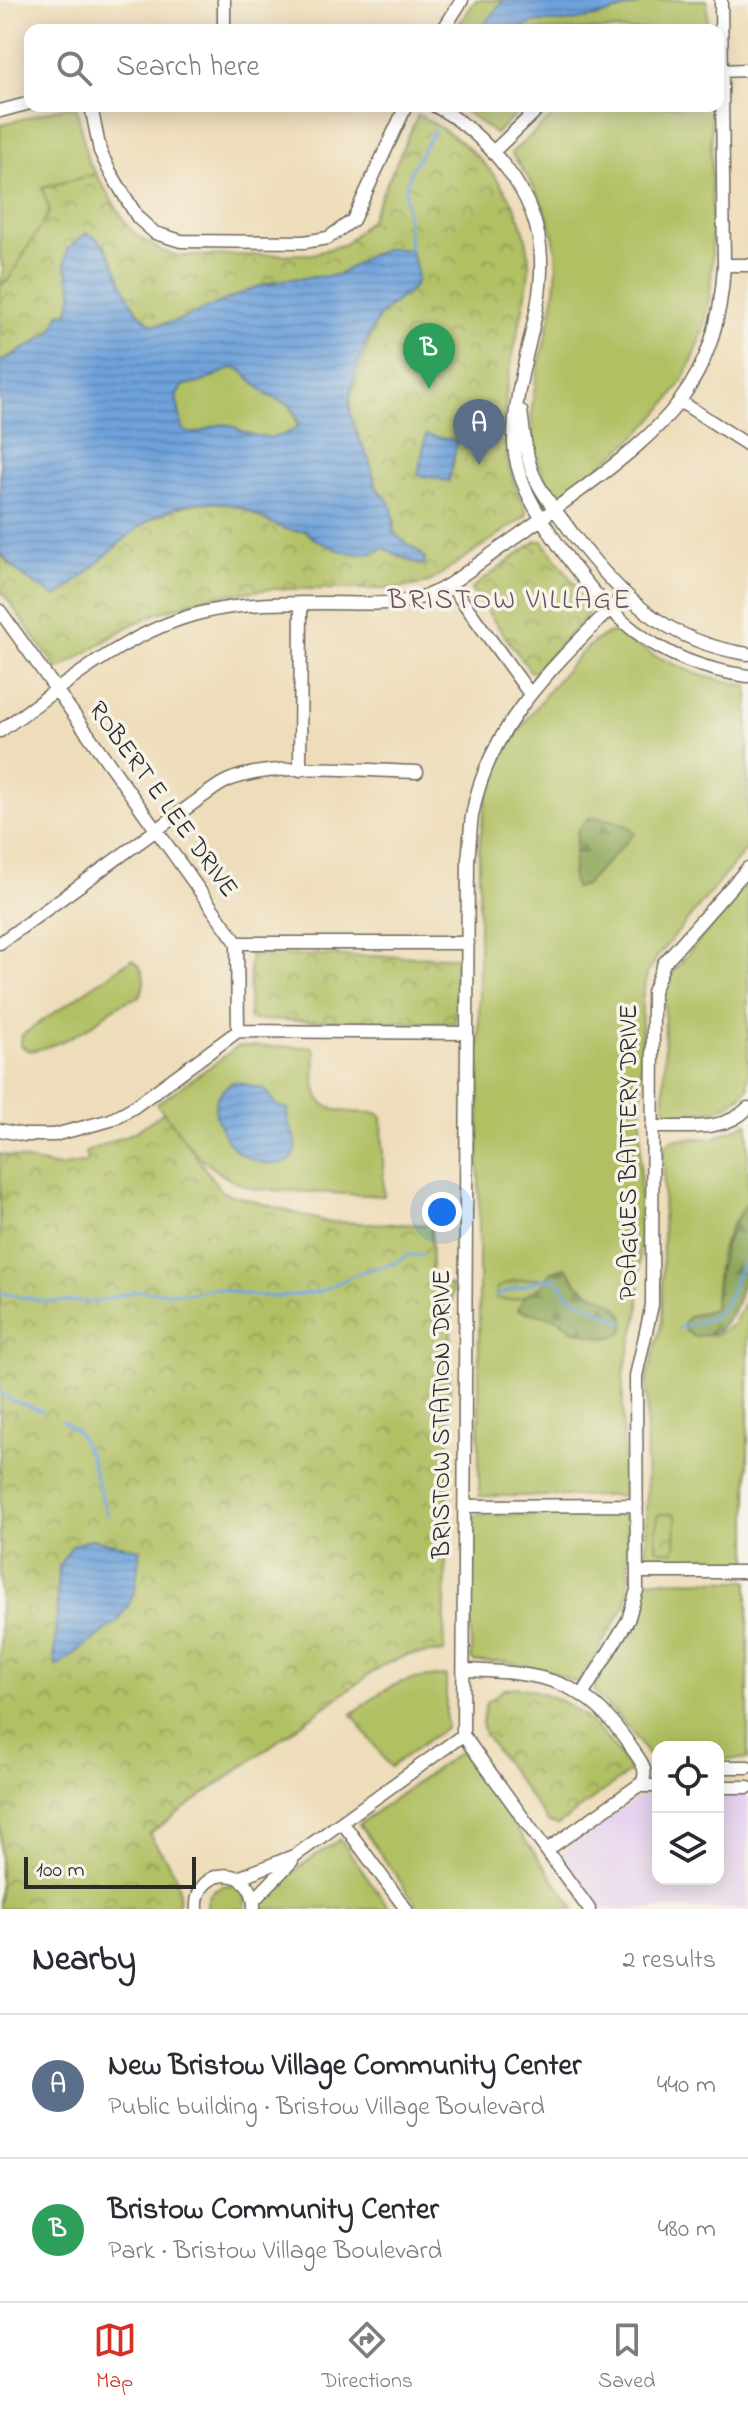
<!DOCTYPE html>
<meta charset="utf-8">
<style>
body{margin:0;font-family:"Indie Flower",sans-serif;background:#f7f7f7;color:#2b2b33}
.controls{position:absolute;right:24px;bottom:24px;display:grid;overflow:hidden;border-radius:16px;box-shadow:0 4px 20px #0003}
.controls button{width:72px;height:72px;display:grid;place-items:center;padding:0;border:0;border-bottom:2px solid #e1e1e2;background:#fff;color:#2b2b33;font:40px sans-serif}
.scale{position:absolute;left:24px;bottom:20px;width:172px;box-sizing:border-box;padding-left:8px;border:4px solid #2b2b2b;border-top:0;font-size:22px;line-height:28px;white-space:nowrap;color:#2b2b2b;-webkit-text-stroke:6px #f7f3e8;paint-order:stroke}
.you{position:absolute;left:442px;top:1212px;width:28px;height:28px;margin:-20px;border:6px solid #fff;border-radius:50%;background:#1a73e8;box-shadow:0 0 0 12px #1a73e833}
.badge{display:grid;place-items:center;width:52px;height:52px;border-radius:50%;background:#d93025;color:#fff;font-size:26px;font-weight:700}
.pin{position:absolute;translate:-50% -66px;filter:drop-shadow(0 2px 4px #0008)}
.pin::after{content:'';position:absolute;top:42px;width:28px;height:24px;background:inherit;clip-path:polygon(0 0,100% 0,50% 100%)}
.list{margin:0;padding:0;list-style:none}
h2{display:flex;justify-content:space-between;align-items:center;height:104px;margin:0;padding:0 32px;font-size:34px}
h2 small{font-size:26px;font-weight:400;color:#7c7c81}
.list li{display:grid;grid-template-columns:52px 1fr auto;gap:24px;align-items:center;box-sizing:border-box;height:144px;padding:0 32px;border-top:2px solid #e1e1e2}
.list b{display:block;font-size:30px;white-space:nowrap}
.list p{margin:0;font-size:26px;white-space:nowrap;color:#7c7c81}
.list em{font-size:26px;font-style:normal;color:#7c7c81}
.icon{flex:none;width:44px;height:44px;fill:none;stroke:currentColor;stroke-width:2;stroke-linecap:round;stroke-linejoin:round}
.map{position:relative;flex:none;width:748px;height:1909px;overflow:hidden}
.search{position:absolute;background:#fff;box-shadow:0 4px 20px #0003;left:24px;right:24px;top:24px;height:88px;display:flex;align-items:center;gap:20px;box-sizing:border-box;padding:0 28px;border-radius:16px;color:#7c7c81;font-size:30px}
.sheet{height:392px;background:#fff}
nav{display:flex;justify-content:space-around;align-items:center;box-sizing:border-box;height:112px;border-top:2px solid #e1e1e2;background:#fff;font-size:22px;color:#7c7c81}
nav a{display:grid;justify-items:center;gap:4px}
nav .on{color:#d93025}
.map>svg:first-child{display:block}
.built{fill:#e6d2f0}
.grass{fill:#b1c063;stroke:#6e7647;stroke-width:2}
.forest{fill:url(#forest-firs);stroke:#5c6842;stroke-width:2}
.wetland{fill:url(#wetland-marsh);stroke:#6e7647;stroke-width:2}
.park{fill:url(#park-crowns);stroke:#6e7647;stroke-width:2}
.water{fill:url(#water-rules);stroke:#4c6683;stroke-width:2;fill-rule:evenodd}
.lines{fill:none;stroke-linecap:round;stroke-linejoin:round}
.stream{stroke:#6ea2db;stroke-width:3}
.minor-casing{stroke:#6f695d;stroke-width:15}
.minor{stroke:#fff;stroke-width:12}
.labels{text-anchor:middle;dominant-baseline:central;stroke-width:7;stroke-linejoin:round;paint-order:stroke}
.street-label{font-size:26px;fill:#2b2b2b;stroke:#f7f3e8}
.neighbourhood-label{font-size:28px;letter-spacing:2px;fill:#685461;stroke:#f7f3e8}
</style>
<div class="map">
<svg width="748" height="1909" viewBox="0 0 748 1909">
<defs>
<pattern id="forest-firs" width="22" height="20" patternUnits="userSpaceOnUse" patternTransform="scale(2)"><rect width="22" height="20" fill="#8ca659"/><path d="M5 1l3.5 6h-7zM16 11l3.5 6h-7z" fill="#73874a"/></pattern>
<pattern id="wetland-marsh" width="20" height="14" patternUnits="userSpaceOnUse" patternTransform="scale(2)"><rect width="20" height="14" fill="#b1c063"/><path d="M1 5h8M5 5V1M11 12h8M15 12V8" fill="none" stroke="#909c52"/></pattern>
<pattern id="park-crowns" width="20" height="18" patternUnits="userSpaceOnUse" patternTransform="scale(2)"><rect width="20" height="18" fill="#b1c063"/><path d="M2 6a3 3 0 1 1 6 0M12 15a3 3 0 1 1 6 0" fill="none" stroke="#909c52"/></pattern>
<pattern id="water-rules" width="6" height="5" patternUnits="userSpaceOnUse" patternTransform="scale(2)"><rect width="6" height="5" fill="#6ea2db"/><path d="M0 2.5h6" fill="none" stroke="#5b84b2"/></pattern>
</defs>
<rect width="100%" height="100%" fill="#f7f3e8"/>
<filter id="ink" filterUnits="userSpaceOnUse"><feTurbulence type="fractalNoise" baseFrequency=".0125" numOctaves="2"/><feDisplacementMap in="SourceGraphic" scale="16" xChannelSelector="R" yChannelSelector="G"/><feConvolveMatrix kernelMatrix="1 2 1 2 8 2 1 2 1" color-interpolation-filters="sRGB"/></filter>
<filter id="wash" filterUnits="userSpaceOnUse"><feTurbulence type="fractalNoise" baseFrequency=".006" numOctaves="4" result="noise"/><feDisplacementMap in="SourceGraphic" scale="32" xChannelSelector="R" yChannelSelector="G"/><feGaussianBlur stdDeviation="1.8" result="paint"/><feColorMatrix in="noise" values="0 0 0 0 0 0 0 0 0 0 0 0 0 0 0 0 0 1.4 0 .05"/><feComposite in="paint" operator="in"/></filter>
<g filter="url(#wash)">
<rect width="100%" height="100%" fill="#eeddba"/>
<path class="built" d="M651,1794H658V1879H718V1794L748,1795V1909H602L574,1870L566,1868L560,1859L563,1853L637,1798Z"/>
<path class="grass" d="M476,0H707L708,30H455Z
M69,106H76L88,161L96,174L43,188L50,211L7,283L5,281L0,287L3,269L0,257V125Z
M459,106H525L495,134Z
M565,106H711L712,263C709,357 676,409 602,464C588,475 573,490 556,496C550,490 548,483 544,475C508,403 563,327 556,252C552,215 533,183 511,153Z
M231,368L240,369C255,385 270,398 290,405L298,426C285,440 261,439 244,432C236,428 229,423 220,425C206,427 198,439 183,430L176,396L183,385L200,383Z
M617,632L653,655L699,675L748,686V847L657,957L647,974L642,999L639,1311L623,1376V1496H479V851C482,823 485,794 497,767C509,739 578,647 605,635C609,633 613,633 617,632Z
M748,881V1089C723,1115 705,1112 670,1114L664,1108L665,991L669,977Z
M132,959C146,967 147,986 138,998C119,1001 105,1016 89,1027C71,1038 50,1048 29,1051L20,1045L22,1035Z
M239,1046L311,1047L315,1051C312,1109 320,1112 376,1113L382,1116L384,1196L254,1189C205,1173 186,1143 157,1104Z
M748,1123V1202L731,1226L719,1257L714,1309L690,1316L684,1323L688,1333L714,1335L733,1325L748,1296V1563L646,1564L647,1379L662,1321L664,1147L673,1139L714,1138Z
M617,1514L625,1517L627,1524L629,1590L626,1604L578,1683L545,1670L505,1662H475L471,1659V1520L476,1515Z
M650,1580L748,1581V1759H718V1747H658L657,1759L648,1755L627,1726L595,1693L594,1688L636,1615L644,1582Z
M446,1676V1727L390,1767L352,1714C392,1685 395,1678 446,1676Z
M461,1751L575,1909H420L359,1824Z
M340,1839L390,1909H261C277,1877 312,1859 340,1839Z
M226,1885C239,1887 247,1895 245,1909H207C206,1896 213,1888 226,1885Z"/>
<path class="forest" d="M589,818C604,818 626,821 635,833L585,885L575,888L572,878L578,829Z
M748,1202C748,1249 748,1341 693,1336L685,1330L684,1322L690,1316L714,1309C720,1263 720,1242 748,1202Z
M565,1267C572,1273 574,1282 582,1287C598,1299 632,1303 623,1332L616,1336L605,1338L572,1330L559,1319L518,1310L524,1297L543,1285C545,1276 555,1268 565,1267Z"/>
<path class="wetland" d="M539,1278L544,1279L543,1285C527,1295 515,1304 496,1298L497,1288L512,1281Z"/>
<path class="park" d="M418,115C474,143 529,199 529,266C529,286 523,307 519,327C504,398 491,444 527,512L526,516L428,583L396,589H272L213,596L158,613L131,625L58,670L0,589V552L9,565L69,589C114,543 172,484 242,508C251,512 260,519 269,522C280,527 293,527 305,530C329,536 352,545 375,552L384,548L417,564L422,565L425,558L393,533L395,522L386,497L377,488L370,463L351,419L350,397L375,324L382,312L394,304L410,251C364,245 371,266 337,275C319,280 300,276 282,280C237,289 199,322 154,325C127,310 116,272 105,245L65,263C68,273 73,285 72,295C69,333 27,344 0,362V287L5,281L7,282L50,211L42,188L96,174L123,219L135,234L162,251L178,256L313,254L345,244L370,220Z
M536,541H543L587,601V616L535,671L531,672L471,589Z
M250,955L456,957L455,1023L249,1020Z
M164,1112L222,1192L326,1222L431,1225L432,1277L452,1286L444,1652L408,1655L383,1665L149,1834C163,1858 188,1879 176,1909H0V1154L57,1167L87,1162L85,1152L135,1132Z
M660,1514H674L676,1517L675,1548L673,1552L656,1549L657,1517Z
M517,1687C570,1695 603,1729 631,1771L558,1825L548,1822L485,1735L482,1723L486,1703L504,1689Z"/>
<path class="water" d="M503,0H654L596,17L566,22H537L516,30H480Z
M86,233C122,244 117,306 154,325L177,321L254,288L282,280L338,275L368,256L389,248L410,250C430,296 403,288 382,314C368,330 353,374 350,395C347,421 362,442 371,465C373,472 374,483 377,489C379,492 383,494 386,498C395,509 394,519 393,533L422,554L425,563L422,565L417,564L384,548C378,551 372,554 365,554C348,555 315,544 305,530C283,536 262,515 242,508C161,479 114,557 57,597C35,585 15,573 0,552V362L32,345L53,330L60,312L68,313L73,292L65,263L67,249ZM231,368L240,369L267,395L290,405L297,416L298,426C285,440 261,439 244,432C236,428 229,423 220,425C206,427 198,439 183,430L176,397L183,385L200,383Z
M426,435L457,441L449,481L418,475Z
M232,1082C245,1081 252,1088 264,1089L277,1106L288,1109C284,1125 299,1136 296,1151C290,1173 254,1163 241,1154C228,1146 211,1116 216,1101C218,1093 226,1087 232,1082Z
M91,1539L140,1549L135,1590L128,1606L117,1622L58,1666L54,1659L59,1565L72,1546Z"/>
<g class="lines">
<path class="stream" d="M410,250L405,189L411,170L434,131
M0,1293L44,1301L96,1302L135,1291L191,1293L215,1288L243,1294L276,1297L319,1292L361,1272L395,1263L407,1255H422
M497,1295L540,1280L555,1278L570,1296L623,1322
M679,1328C691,1324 705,1322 716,1314C734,1302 729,1276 748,1260
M0,1392L9,1399L42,1411
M63,1421L78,1433L90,1457L107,1515"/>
</g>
</g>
<g filter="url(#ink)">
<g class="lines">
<defs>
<path id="minor" d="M224,0V30
M443,30L462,0
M718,71L748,70
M91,106L100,151L109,170L138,218L155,233L181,241L304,242L328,238L353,220L406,106
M435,106C464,121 487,143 507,169C580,264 513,342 514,443C515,478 535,509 553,537C604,614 653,663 748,676
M0,111L30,103
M494,151L541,106
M724,265H748
M681,402L748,445
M521,411C524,431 525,452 532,471C541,494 558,513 572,533C620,596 666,642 748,654
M450,584L530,694
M0,611L237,943L238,1031
M0,731C64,686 127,630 205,612C244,603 285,603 326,603C369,603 413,609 450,584C492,554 533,525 574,495C664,429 718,384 724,265L721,0
M300,770L301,603
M0,943L202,797C211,791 219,784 229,780C276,761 365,771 417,772
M237,943H468
M652,1127C685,1126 724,1133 748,1108
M0,1130L25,1135H54L111,1120L134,1107L238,1031L467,1033
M465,1506L637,1505
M637,1572H748
M464,1670C544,1673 586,1678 633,1750C640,1760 649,1770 642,1783L547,1850
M583,1694L628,1620L637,1590L636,1376L652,1305L653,992L664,963L748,868
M718,1767H748
M638,1786H658
M718,1787H748
M342,1822L406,1909
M238,1878L296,1855L463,1735
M254,1900L292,1861
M197,1909C194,1865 256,1863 254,1909
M589,1909L463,1735L468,859C470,845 470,830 472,816C488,723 560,660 624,595"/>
</defs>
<use href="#minor" class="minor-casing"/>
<use href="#minor" class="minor"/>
</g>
</g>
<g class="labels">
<g class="street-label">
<text transform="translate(162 800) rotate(54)">ROBERT E LEE DRIVE</text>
<text transform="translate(630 1152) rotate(-90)">POAGUES BATTERY DRIVE</text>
<text transform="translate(443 1414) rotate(-90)">BRISTOW STATION DRIVE</text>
</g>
<g class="neighbourhood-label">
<text x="510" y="601">BRISTOW VILLAGE</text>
</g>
</g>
</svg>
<div class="controls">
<button><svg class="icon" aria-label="locate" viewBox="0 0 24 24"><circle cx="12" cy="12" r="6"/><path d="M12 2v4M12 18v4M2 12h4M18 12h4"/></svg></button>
<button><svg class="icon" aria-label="layers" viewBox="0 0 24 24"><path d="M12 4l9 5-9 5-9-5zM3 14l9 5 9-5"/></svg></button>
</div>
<div class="scale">100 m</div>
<div class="you"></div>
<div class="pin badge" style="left:479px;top:465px;background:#5c6f8a">A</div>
<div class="pin badge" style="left:429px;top:389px;background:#2e9e5b">B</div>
<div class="search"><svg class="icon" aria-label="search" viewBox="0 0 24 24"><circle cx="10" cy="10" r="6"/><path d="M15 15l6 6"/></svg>Search here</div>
</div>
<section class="sheet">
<h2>Nearby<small>2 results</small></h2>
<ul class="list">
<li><span class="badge" style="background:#5c6f8a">A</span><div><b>New Bristow Village Community Center</b><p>Public building · Bristow Village Boulevard</p></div><em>440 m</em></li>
<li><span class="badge" style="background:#2e9e5b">B</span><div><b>Bristow Community Center</b><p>Park · Bristow Village Boulevard</p></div><em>480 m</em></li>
</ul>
</section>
<nav>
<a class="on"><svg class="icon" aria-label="map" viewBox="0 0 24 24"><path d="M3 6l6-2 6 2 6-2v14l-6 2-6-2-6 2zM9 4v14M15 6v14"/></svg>Map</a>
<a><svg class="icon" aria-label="directions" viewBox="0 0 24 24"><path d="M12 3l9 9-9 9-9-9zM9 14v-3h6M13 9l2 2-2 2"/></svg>Directions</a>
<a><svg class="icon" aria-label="saved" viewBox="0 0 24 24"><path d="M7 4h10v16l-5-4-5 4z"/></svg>Saved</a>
</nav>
